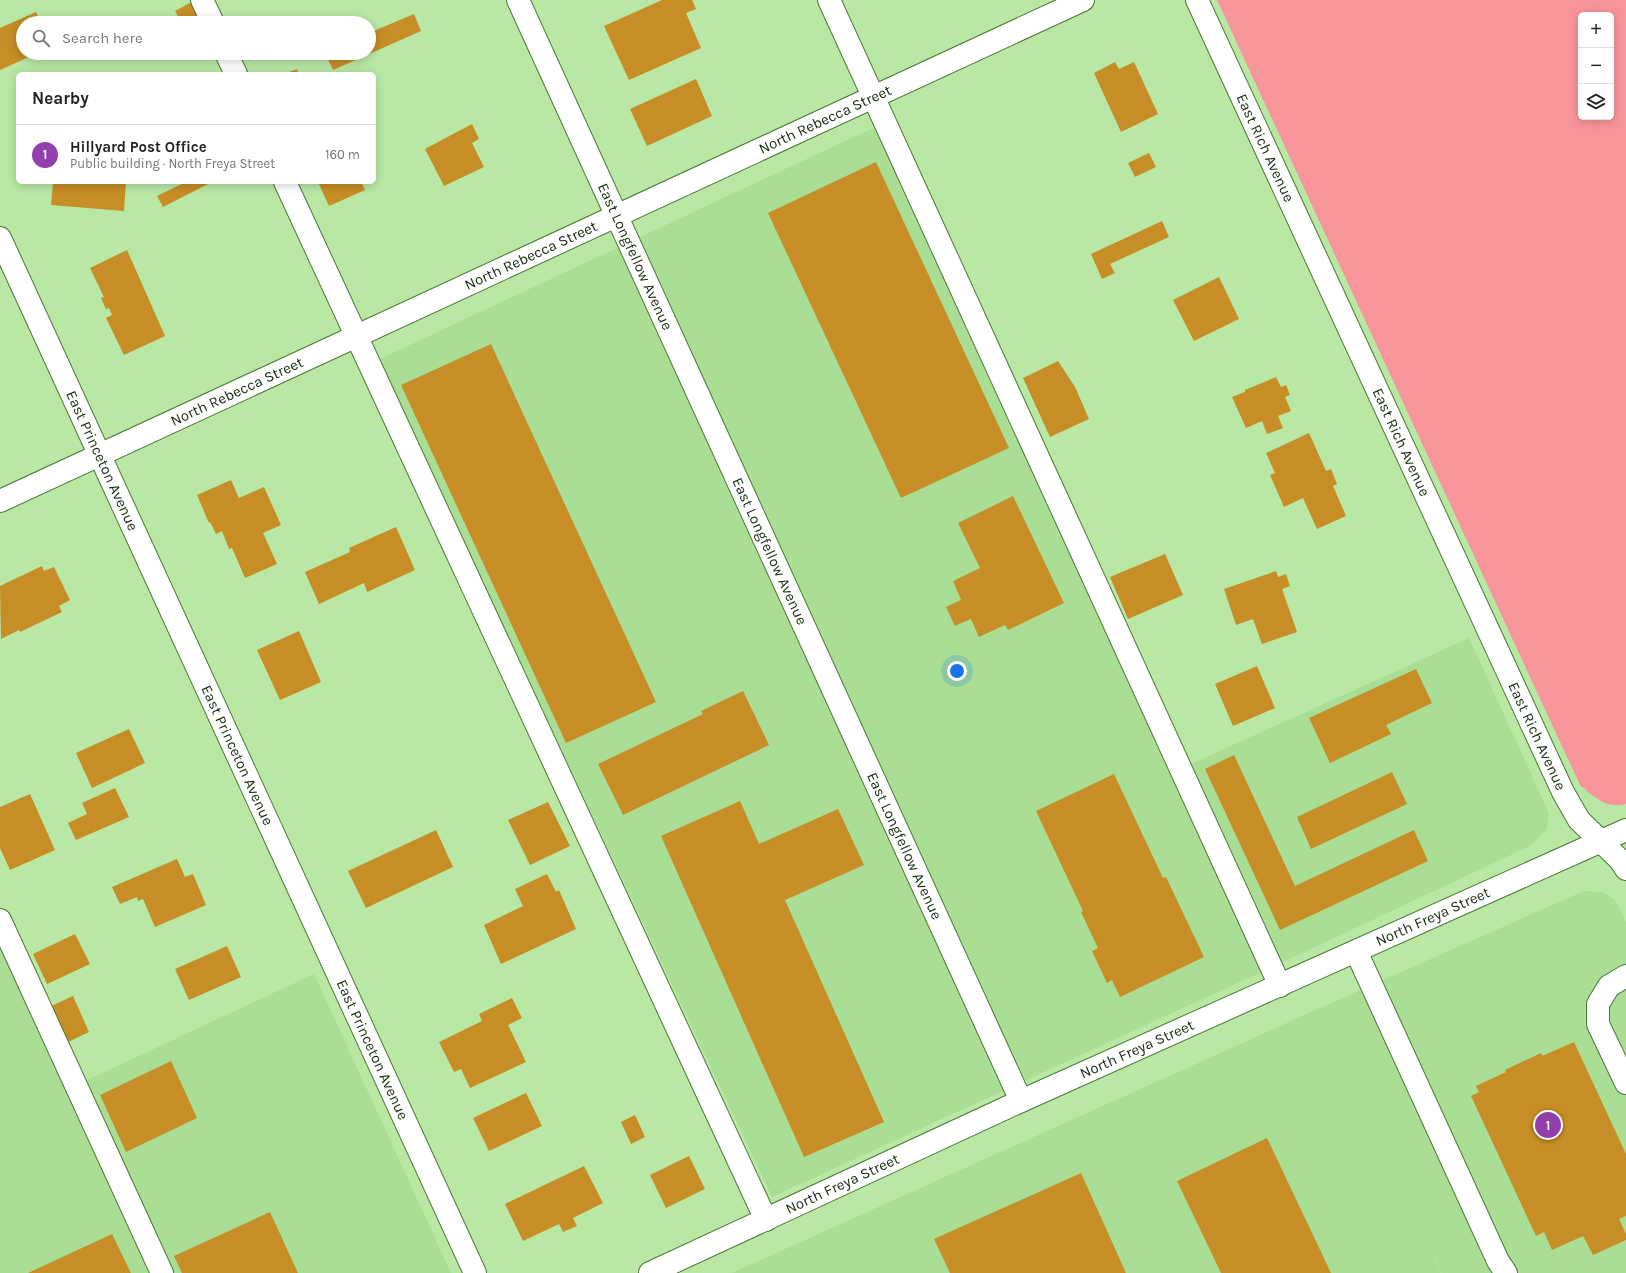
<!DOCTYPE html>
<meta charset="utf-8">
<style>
body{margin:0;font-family:Karla,sans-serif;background:#f6f6f6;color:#222}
.controls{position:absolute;right:12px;top:12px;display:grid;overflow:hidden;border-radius:6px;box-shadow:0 2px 10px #0003}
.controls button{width:36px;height:36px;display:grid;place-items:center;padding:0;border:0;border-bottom:1px solid #e0e0e0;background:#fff;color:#222;font:20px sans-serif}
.you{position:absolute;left:957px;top:671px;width:14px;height:14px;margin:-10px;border:3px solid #fff;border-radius:50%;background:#1a73e8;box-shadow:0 0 0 6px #1a73e833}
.badge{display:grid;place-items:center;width:26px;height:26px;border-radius:50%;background:#923fad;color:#fff;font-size:13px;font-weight:700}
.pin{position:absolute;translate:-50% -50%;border:2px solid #fff;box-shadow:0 1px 4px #0006}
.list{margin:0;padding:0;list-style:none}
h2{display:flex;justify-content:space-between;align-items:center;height:52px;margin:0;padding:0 16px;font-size:17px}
h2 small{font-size:13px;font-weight:400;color:#767676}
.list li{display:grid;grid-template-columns:26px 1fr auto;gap:12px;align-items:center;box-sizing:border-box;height:60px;padding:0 16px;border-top:1px solid #e0e0e0}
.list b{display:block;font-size:15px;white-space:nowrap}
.list p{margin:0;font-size:13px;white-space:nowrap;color:#767676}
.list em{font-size:13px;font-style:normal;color:#767676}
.icon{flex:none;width:22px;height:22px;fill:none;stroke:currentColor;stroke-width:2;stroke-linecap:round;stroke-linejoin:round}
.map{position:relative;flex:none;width:1626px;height:1273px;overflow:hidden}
.search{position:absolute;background:#fff;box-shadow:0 2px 10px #0003;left:16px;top:16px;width:360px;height:44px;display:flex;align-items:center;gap:10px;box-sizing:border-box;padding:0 14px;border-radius:22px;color:#767676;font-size:15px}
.panel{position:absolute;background:#fff;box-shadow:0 2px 10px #0003;left:16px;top:72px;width:360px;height:112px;border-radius:6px}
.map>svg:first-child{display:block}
.built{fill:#aade94}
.green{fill:#f8959b;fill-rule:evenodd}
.building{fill:#c78d26}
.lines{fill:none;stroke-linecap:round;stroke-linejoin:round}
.minor-casing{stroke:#4c7738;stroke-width:24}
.minor{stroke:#fff;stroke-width:22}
.labels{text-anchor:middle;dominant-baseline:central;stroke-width:3;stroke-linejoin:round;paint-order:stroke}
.street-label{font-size:15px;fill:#182b10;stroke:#b8e8a4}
</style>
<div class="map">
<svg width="1626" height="1273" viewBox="0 0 1626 1273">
<rect width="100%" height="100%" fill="#b8e8a4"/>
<path class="built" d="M892,119L1189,765L1469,638L1549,813L1546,830L1532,845L1281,963L772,1197L378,360Z
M1584,891L1603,892L1616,901L1626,922V1273H1442L1420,1227L1441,1273H732L1320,1008Z
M0,945L66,1090L314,974L451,1273H0Z"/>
<path class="green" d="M1217,0H1626V804C1606,809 1594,797 1580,785ZM1581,15H1611V117H1581Z"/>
<path class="building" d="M662,0H692L696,9L686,13L701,48L629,80L604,26Z
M192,2L202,23H182L175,11Z
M36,12L41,23H23V53H38L0,70V28Z
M414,14L421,31L333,70L325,53H369V33Z
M1115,62L1119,69L1134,62L1158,114L1121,132L1094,73Z
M297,69L299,74H284Z
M696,79L712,116L647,146L630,109Z
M472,124L479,139L472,143L484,167L444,186L425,149Z
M1149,153L1156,167L1135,177L1128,163Z
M876,162L1009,448L901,498L768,213Z
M53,182H126L124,211L51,205Z
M186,182H212L163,207L157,196Z
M318,182H361L365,190L329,206Z
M1162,221L1169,237L1110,264L1115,273L1102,279L1091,254Z
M127,250L165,336L124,355L106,318L112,315L109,308L106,309L101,298L104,297L90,268Z
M1219,277L1239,319L1194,341L1173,300Z
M491,344L656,702L566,743L401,385Z
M1058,361L1075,387L1089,419L1050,437L1023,378Z
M1276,377L1281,387L1286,385L1290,395L1285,397L1291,411L1278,416L1283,428L1267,434L1262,421L1246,428L1232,397L1245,392V390Z
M1309,433L1326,471L1331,469L1337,484L1333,486L1346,516L1317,529L1303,498L1284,507L1270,475L1275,473L1266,453Z
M231,480L239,498L264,487L281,525L263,533L277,564L245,578L232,548L229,549L222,531L216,534L210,522L209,523L197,495Z
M1013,496L1064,603L1008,630L1005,625L979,637L971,619L955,626L946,607L961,600L953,581L980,568L958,523Z
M396,527L415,570L367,592L364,583L319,604L305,572L350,552L349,548Z
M1165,554L1183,595L1128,619L1110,577Z
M42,566L44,571L54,567L70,600L59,606L62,612L20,632L19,630L1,639L0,586Z
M1276,571L1278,577L1286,574L1290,586L1282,589L1297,632L1262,644L1253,619L1236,625L1224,589Z
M299,631L321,682L280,700L257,650Z
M1257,666L1275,708L1233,726L1215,684Z
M1416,669L1432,703L1386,725L1391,734L1330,763L1309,718Z
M743,691L769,745L623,815L598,764L703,714L701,711Z
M129,729L145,763L92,788L76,753Z
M1234,755L1295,886L1414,830L1428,861L1280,930L1205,769Z
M1392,772L1407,804L1311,849L1297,817Z
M1114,774L1163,878L1166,877L1204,957L1120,997L1112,980L1107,983L1092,951L1098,948L1081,912L1083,911L1036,811Z
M115,788L129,817L76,840L68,823L87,814L82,803Z
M30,794L55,850L10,870L0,848V807Z
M740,801L759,844L838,809L864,865L785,900L884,1122L804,1157L661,836Z
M548,802L570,846L530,865L508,820Z
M436,830L453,867L366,908L348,871Z
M177,859L185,877L193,874L206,905L155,927L143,899L138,901L137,897L120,904L112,887Z
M547,874L556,892L559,890L576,929L501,964L484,925L523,906L515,889Z
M75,934L90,964L47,984L33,954Z
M227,946L241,977L189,1000L175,969Z
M73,996L89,1032L64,1044L47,1008Z
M512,998L522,1018L508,1025L526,1062L470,1088L461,1069L454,1072L439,1042L482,1021L479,1014Z
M1574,1042L1626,1154V1216L1619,1219L1626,1234V1240L1593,1255L1583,1236L1552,1250L1544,1232L1536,1236L1471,1096L1479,1092L1476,1086L1506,1072L1505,1070L1541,1053L1542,1056Z
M171,1061L197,1118L126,1152L100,1095Z
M526,1093L542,1126L489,1151L473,1118Z
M635,1115L645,1137L631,1144L621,1122Z
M1267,1138L1331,1273H1221L1177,1181Z
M689,1156L705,1189L666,1208L650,1175Z
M584,1166L603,1203L573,1218L577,1226L563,1232L559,1224L523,1241L505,1204Z
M1081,1173L1126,1273H950L934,1239Z
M270,1212L298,1273H182L174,1256Z
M112,1234L131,1273H28Z"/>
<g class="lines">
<defs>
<g id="minor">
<path d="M202,0L213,23"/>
<path id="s1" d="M518,0L1021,1101"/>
<path d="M829,0L1280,986"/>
<path id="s2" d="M1197,0L1563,792L1579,820L1620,860L1626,869"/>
<path d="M226,53L236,74"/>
<path d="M285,182L766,1220"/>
<path id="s3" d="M0,238L475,1273"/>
<path id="s4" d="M0,501L1083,0"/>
<path d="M0,920L162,1273"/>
<path d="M1356,951L1498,1261L1506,1273"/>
<path d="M1626,976L1609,986L1598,1004V1024L1626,1083"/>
<path id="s5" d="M650,1273L1021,1101L1626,830"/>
</g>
</defs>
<use href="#minor" class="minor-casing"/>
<use href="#minor" class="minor"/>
</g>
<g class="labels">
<g class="street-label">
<text stroke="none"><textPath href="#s4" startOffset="909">North Rebecca Street</textPath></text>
<text stroke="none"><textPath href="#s2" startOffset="163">East Rich Avenue</textPath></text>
<text stroke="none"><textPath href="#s4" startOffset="585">North Rebecca Street</textPath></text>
<text stroke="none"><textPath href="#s1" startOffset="282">East Longfellow Avenue</textPath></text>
<text stroke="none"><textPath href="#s4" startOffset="261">North Rebecca Street</textPath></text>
<text stroke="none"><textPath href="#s2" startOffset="487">East Rich Avenue</textPath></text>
<text stroke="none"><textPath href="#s3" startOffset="245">East Princeton Avenue</textPath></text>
<text stroke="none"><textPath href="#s1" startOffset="606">East Longfellow Avenue</textPath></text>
<text stroke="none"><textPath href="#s2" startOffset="811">East Rich Avenue</textPath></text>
<text stroke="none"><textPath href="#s3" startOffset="569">East Princeton Avenue</textPath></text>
<text stroke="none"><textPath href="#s1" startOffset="930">East Longfellow Avenue</textPath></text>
<text stroke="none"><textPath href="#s5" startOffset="860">North Freya Street</textPath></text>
<text stroke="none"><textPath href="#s5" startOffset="536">North Freya Street</textPath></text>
<text stroke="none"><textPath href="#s3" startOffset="893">East Princeton Avenue</textPath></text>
<text stroke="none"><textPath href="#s5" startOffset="212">North Freya Street</textPath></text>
</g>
</g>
</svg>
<div class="controls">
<button>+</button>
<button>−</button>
<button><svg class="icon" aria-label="layers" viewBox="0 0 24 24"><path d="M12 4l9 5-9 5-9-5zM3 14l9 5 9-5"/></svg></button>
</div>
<div class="you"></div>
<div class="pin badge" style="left:1548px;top:1125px">1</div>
<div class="search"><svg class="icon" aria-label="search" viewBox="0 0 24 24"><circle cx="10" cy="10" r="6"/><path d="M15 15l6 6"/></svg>Search here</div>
<section class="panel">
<h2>Nearby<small></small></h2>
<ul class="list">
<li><span class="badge">1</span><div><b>Hillyard Post Office</b><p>Public building · North Freya Street</p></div><em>160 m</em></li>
</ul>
</section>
</div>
